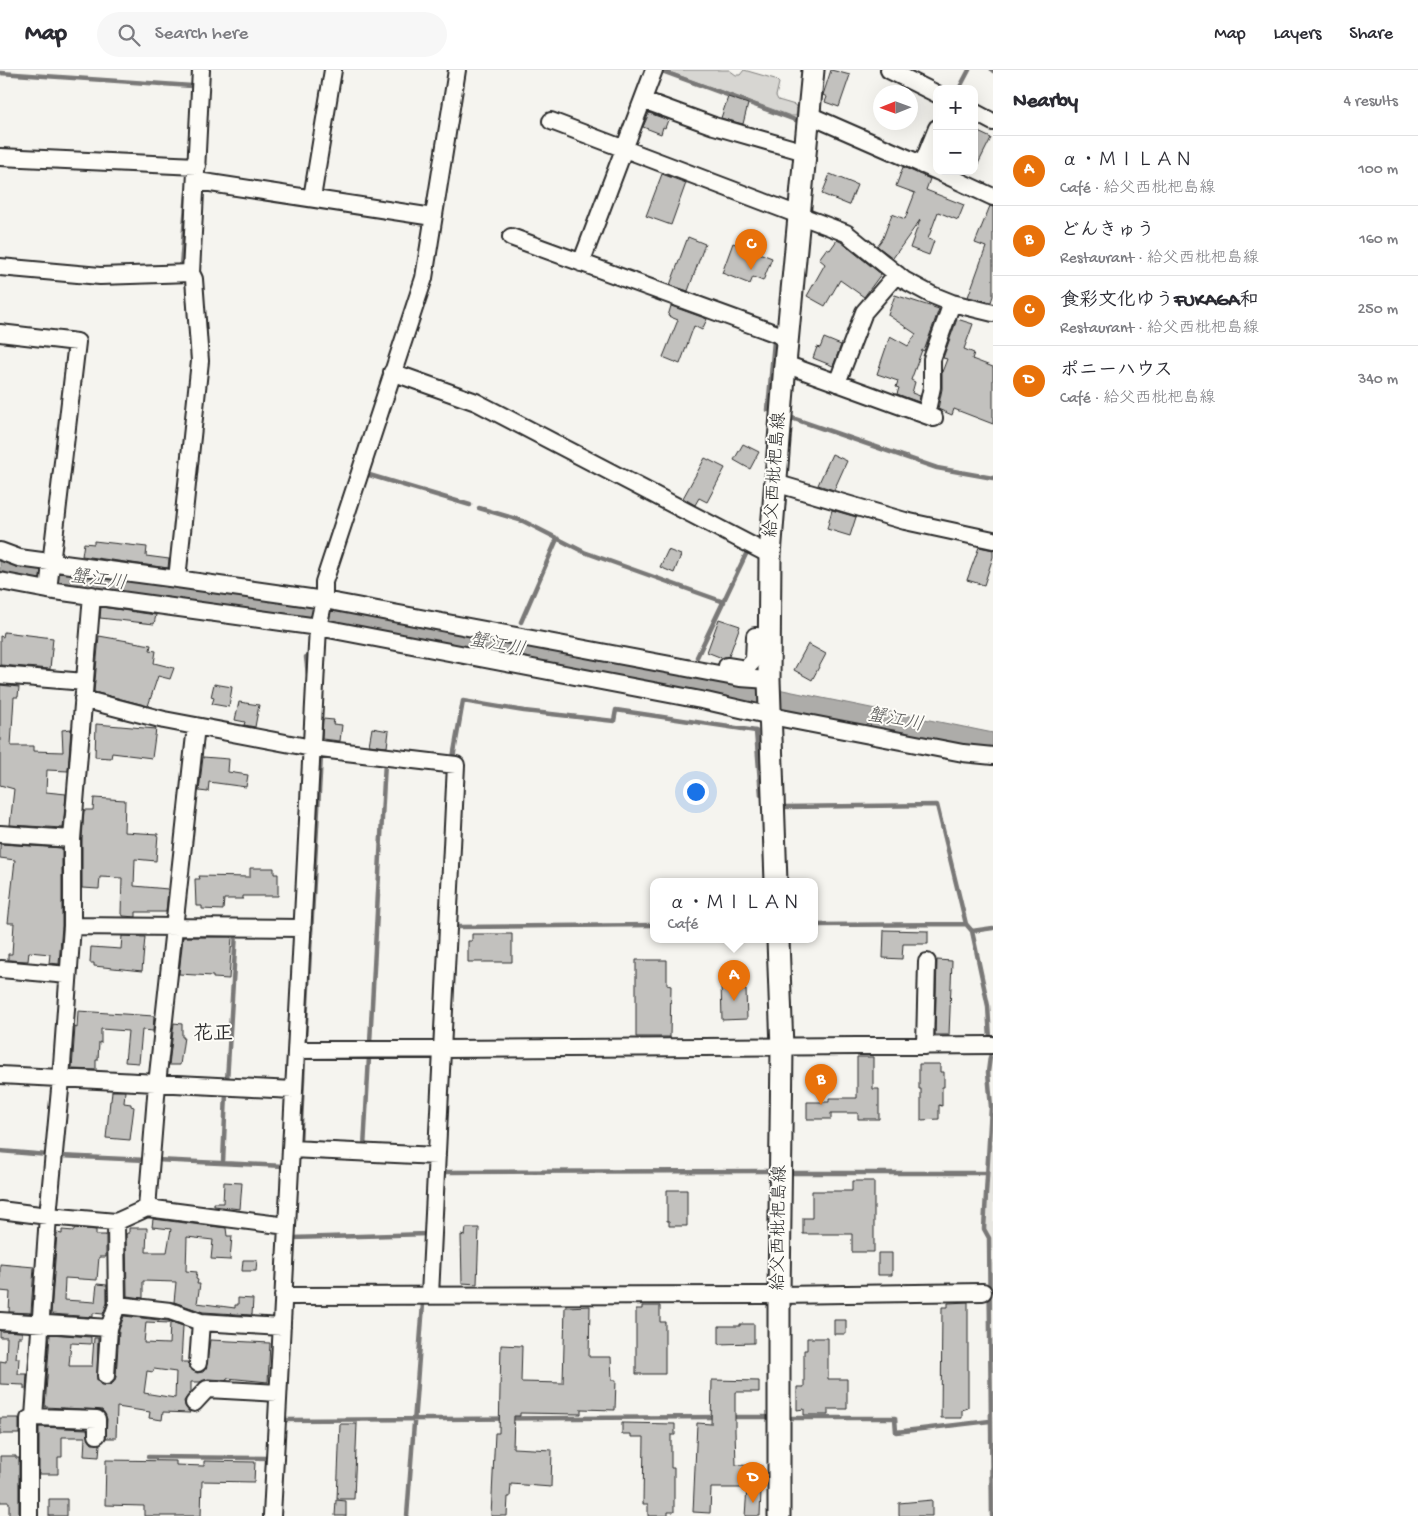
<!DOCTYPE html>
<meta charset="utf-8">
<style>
body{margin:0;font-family:"Gochi Hand","Klee One",sans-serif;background:#f7f7f7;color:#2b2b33}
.controls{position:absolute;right:15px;top:15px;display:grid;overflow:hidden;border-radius:10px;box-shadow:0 5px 20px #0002}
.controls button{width:45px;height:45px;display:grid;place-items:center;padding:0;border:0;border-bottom:1px solid #e1e1e2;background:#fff;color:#2b2b33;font:25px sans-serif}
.compass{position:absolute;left:873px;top:15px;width:45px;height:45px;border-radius:50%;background:#fff;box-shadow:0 5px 20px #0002;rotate:269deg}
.you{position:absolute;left:695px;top:721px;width:18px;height:18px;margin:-12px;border:4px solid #fff;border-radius:50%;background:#1a73e8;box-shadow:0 0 0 8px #1a73e833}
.badge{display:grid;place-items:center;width:32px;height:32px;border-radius:50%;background:#d1495b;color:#fff;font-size:16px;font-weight:700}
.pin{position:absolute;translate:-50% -41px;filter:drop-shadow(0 1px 2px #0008)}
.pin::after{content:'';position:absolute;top:26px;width:18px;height:15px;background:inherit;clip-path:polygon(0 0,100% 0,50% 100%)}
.popup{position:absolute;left:650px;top:808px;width:168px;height:65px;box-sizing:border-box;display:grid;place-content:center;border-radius:10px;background:#fff;filter:drop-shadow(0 1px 4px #0005);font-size:16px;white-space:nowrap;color:#7c7c81}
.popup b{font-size:19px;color:#2b2b33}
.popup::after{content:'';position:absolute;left:50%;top:100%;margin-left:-10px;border:10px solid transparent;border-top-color:#fff}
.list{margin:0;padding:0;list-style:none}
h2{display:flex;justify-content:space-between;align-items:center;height:65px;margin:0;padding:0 20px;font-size:21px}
h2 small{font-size:16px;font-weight:400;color:#7c7c81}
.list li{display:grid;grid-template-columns:32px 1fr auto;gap:15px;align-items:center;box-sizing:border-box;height:70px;padding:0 20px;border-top:1px solid #e1e1e2}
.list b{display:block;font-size:19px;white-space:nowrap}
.list p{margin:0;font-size:16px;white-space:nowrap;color:#7c7c81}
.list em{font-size:16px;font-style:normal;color:#7c7c81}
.icon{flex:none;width:28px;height:28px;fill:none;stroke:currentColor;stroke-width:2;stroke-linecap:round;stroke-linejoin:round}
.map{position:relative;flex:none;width:993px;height:1446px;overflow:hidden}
header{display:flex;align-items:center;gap:30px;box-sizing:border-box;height:70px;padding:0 25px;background:#fff;border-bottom:1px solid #e1e1e2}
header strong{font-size:24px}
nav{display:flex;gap:28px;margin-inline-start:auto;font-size:18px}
.search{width:350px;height:45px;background:#f7f7f7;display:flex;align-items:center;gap:12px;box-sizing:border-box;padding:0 18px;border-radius:28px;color:#7c7c81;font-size:19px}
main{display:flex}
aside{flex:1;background:#fff}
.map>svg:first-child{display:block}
.built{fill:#e6e5e0}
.green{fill:#d7d6d2;stroke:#81807e}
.water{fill:#adaca9;stroke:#797877}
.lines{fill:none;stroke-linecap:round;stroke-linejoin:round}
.stream{stroke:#797877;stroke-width:4.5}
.building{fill:#c2c1be;stroke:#2b2b2b;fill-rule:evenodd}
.minor-casing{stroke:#2b2b2b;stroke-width:20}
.major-casing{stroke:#2b2b2b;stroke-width:25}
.minor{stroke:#fdfcf7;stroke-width:16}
.major{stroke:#fdfcf7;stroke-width:21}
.labels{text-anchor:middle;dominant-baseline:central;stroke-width:4;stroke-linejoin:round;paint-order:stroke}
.street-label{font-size:18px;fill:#2b2b2b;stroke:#fdfcf7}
.water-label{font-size:19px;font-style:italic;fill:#585857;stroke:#fdfcf7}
.quarter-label{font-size:20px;font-weight:bold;fill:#2b2b2b;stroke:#fdfcf7}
</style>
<header>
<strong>Map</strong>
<div class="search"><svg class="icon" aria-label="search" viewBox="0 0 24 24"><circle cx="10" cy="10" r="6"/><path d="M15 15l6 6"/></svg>Search here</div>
<nav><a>Map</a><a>Layers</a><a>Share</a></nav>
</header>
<main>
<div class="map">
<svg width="993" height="1446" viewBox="0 0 993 1446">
<rect width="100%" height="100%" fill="#f5f4ef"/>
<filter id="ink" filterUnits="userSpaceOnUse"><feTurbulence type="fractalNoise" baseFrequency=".02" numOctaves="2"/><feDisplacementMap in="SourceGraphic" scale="10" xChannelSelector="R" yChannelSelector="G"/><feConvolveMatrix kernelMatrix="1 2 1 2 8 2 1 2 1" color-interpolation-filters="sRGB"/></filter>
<g filter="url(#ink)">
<path class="built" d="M990,1075H993V1251H991V1168L986,1158Z"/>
<path class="green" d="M664,0H729L736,5H740L744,0L775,9L779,13L776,26L778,30L795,35L797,40L796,46H791Z"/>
<path class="water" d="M0,485L317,533L773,618L993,663V680L963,676L14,507L0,502Z"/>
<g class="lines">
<path class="stream" d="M659,0L798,51
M992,0L993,1
M0,3L192,16
M959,19L969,0
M176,197L181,196L187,122
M768,340L774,271
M789,347L937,398L993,408
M365,407L366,404L470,435
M479,438L523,451L584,482L724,532
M521,552L557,469
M306,587L308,605
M697,587L747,482
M453,688L463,631L524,641L614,651L616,640L756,661L761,725
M785,737L937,735L966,854
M814,855L966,854L972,861L993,858
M458,857L654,855
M972,861L988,936L990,969
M305,970L321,686L325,687
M370,973L385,692
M990,987L988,1002L991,1037L984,1159L989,1168L992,1446
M227,1011L236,862
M300,1075L304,989
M364,1078L369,987
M0,1081L48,1085
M60,1086L146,1090V1087
M156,1090L284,1096
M223,1093L226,1023
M444,1102L768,1101
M791,1103H986
M292,1168L428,1164
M730,1347H766
M790,1348H895L896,1362L990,1351
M284,1350L715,1347
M148,1387L268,1388L269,1385
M407,1446L423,1234"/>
</g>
<path class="building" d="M831,0L850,5L839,37L825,32L827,27L823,25Z
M728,27L748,34L743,54L721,48Z
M649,43L668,50L665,58L663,57L661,64L643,57Z
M974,60L991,68L974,102Z
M903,97L930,109L926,120L964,135L958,150L938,142L928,169L934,171L929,185L910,178L920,150L893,188L877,176L883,168L892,144L905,149L915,123L896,116Z
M662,104L686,113L671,155L646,146Z
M830,104L857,115L849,135L822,124Z
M990,136L993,137V226L991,232L968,227L986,177L975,173Z
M688,167L705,174L688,221L670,215Z
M837,170L841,172L881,204L864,227L840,210L825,236L807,226L825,194L819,189L827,178L830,180Z
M733,173L772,188L763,211L753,207L750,214L722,203Z
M895,225L939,239L924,281L922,280L911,310L915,312L912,323L920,326L919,332L897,324L899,318L896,317L898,311L877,304L890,266L908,276L916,264L888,245Z
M671,236L707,249L702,260L694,256L680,294L663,287L678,250L668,246Z
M957,249L973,254L964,279L974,283L972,289L993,297V354L954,339L952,345L938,339L942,319V302L947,289L943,288Z
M824,268L841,275L833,296L813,288L817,277L820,278Z
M743,374L759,382L750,399L734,390Z
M832,384L847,391L834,420L818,415Z
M705,388L725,398L707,432L699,428L695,435L683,428Z
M832,440L856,447L850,466L827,459Z
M94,471L147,477L146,486L169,489L168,498L82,486L84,473L94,474Z
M979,477L993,480V487L984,515L967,510Z
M668,480L681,485L674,503L660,497Z
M101,537L156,545L154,554L100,548Z
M719,549L740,556L729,586L722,588L707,582Z
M4,562L53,568L50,599L0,595V566L3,567Z
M99,566L151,575L150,580L156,581L154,593L174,598L170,609L158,606L148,636L94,622Z
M808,574L826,584L812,610L794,600Z
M214,614L232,617L229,637L212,634L214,628L211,627Z
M0,615L19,617L18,627H14L11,676H33V681L63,682L62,660L71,659L68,701L47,700L46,722L66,724L63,758L10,755L14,719L0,715Z
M239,632L259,635L255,657L244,655L245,652L235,650Z
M323,649L334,650L333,654L342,655L340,671L322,669Z
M96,654L156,659L152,688L112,683L111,688L95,687Z
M372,658L389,661L387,677L369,675Z
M203,687L229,689L228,702L248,705L246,717L209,712L208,722L199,721Z
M94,728L125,730L124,762L158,764L156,791L135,789L134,816L168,819L166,842H136V847L123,846V845L121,844L122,808L100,807L99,819L82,818V769L84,740H93Z
M0,774L62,778V856L59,894L49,893L50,884L29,882L28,891L8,890V884H12L14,853H8L15,790L0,788Z
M250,798H274V804H278V826H243V829H224L223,840L202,839V836H196L195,809H200L199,806L250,807Z
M884,860L928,861V874H903L902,889L883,888Z
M472,864H512V892H468V871H472Z
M122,866L145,867L142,901L94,896V893H90L91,877L121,879Z
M183,867H232L229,909L213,908V906L179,904Z
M636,890H667V915L671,916L670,967H636Z
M937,890L952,891L949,965H935Z
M742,912V920H746L747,949L722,950L721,913Z
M78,941L154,946L153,961L142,960L139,993L125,992L128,961L101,959V973L99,972L98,990H96V1000L72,999L75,957L77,958Z
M174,953L182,954V967H184L180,995H169Z
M857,987H873V1019H879V1049H858V1043H831V1049H807V1032H829V1028H857Z
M919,994H940V1002H944V1017H942V1036L939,1035V1049L921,1050V1019H919Z
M112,1021H125L124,1033L131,1034V1036L134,1037L130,1070L106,1068L110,1031H111Z
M852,1111H874V1182H852V1164H803V1148H812V1121H852Z
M224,1112L242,1113L240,1139L214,1136V1133H223Z
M667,1120H687V1156H669V1151H667Z
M153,1149L226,1158L227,1166H232L230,1190L211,1189L213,1170L187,1167L186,1201L197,1202L196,1209L198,1210L197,1214H200L197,1233L235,1238V1235H238V1228L253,1229L252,1245L203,1242L174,1232L176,1212L143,1211V1228L127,1226L126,1165L127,1163H129V1158H147L146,1182H167L171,1159L152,1157Z
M74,1158L96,1160V1165H106V1187H99L97,1210L65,1208L64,1230L95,1232L97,1214L107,1215V1233L103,1244L93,1243V1247L51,1244L57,1163L62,1164V1160L74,1161Z
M466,1158H479L477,1214L462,1213L461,1165L465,1166Z
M878,1183H892V1205H878Z
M243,1190H257L256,1201H242Z
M0,1194L34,1197L31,1243L9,1242L10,1222L0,1221Z
M968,1232V1338L962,1340V1348H941L942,1237H948V1233Z
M590,1236L589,1287H611L612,1310H616L615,1340L581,1339V1344L520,1343V1346H514L513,1378L552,1380L551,1417L511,1414L510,1427H508L507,1446H491L495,1363H499L501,1275L522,1276L521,1312L563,1313L565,1237Z
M642,1236H660V1252H665V1304H636V1239H642Z
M124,1246L168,1251L183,1256L181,1292H188L189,1298L197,1303L203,1302L206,1298L210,1270L270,1273L268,1312L227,1308V1310L208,1309L200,1312H191V1322L184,1331L185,1336L190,1343L163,1342L162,1350L149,1348L150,1342L117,1337L116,1368H106L107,1349L105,1344L102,1340L45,1337L50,1264L91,1267V1274L71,1273L69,1296H92L94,1268H98L97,1310L101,1315H110L114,1312L116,1307L119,1260ZM146,1252L170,1253L169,1274L144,1273ZM154,1299L176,1302L175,1328L144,1323L147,1301L153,1302Z
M834,1250H846V1264H834Z
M740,1254H754V1273L719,1274V1256H740Z
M0,1261L22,1262V1267H18L16,1288H19L18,1304H27L26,1320L24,1319V1315L0,1314V1291L6,1292L7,1267H0Z
M807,1268H828V1309H847V1339H828V1345H804V1339L797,1340V1317H804V1280H807Z
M712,1310L759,1311V1322H735V1361L736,1395L762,1396L760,1446H745L747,1418H711L710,1443L693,1442L697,1353L711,1354Z
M0,1348H19V1364H0Z
M622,1353L675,1354V1365H671V1398H674V1442H668V1446H648V1434H643L644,1367H631V1364H622Z
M340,1354H357L354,1429H337Z
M39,1357L87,1359L89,1370L92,1374H100L99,1387L84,1386L85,1367H62V1387H58V1404H39Z
M0,1386H16V1388H19V1446H9V1432H0Z
M106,1390L176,1391V1395L204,1396V1391L255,1392L254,1412L202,1411L201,1446H144V1436L105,1435Z
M49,1429H67V1446H49Z
M336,1430L346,1431V1446H335Z
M932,1430V1446H899V1433Z"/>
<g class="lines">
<defs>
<path id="minor" d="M889,0L937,24
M643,30L714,56L805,82
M974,42L993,52
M809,45L937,101
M551,51L846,163L904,210L932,225L952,233L993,243
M0,87L197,96
M922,95L937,58
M937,101L993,127
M197,111L433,147
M312,128L333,0
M511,167L788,268
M581,193L654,0
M0,197L100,206L191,203L201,0
M0,263L77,272L48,520
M785,294L934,348
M392,302L476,332L770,485
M837,313L864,242L897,204
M926,345L932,317V289L952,233
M775,413L905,451L993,470
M0,481L19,488L177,509L200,291L194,209L191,203
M177,509L324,530L740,608L769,610
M0,511L48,520L318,557L706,631L771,646L963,683L993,686
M727,596L746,599L754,590L755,566L770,567
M0,605L85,612
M83,629L164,650L312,678L456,695L430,1225
M0,764L72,769
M72,856L303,858
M1,899L68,905
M925,976L927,892
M296,980L993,975
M0,1005L294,1020
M291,1079L437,1086
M147,1138L157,1014L196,656
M0,1140L48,1146L116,1152L147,1138L287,1156
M283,1226L779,1225L983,1222
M117,1235L170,1241L201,1252L282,1257
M0,1251L109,1258L117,1235L116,1152
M198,1293L201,1252
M106,1306L109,1258
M194,1333L207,1319L278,1323
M34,1347L97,1349V1365
M29,1446V1349L34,1347L48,1146L61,1009L72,856V769L92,525
M272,1446L318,557L324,530V512L424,208L457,0"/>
<path id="major" d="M776,812L769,610L770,485L785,294L813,0
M778,870L782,978L779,1225V1446"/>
</defs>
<use href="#minor" class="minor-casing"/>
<use href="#major" class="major-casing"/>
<use href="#minor" class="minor"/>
<use href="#major" class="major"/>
</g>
</g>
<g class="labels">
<g class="street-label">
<text transform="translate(776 405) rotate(-86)">給父西枇杷島線</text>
<text transform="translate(780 1158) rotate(-89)">給父西枇杷島線</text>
</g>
<g class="water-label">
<text transform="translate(98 511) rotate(8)">蟹江川</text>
<text transform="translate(497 576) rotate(11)">蟹江川</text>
<text transform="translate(895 651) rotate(11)">蟹江川</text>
</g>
<g class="quarter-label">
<text x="213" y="965">花正</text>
</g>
</g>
</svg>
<div class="controls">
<button>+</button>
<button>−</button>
</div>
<svg class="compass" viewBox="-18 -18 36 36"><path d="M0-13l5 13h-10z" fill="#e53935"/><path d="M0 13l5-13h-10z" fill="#7c7c81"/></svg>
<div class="you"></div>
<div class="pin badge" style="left:734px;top:931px;background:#e8710a">A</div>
<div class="popup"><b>α・ＭＩＬＡＮ</b>Café</div>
<div class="pin badge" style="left:821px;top:1035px;background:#e8710a">B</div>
<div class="pin badge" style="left:751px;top:200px;background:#e8710a">C</div>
<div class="pin badge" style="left:753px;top:1433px;background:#e8710a">D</div>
</div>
<aside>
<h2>Nearby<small>4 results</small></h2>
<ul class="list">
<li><span class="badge" style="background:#e8710a">A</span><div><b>α・ＭＩＬＡＮ</b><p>Café · 給父西枇杷島線</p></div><em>100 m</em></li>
<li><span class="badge" style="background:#e8710a">B</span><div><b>どんきゅう</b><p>Restaurant · 給父西枇杷島線</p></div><em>160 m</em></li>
<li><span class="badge" style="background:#e8710a">C</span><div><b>食彩文化ゆうFUKAGA和</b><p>Restaurant · 給父西枇杷島線</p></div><em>250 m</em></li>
<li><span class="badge" style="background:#e8710a">D</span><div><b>ポニーハウス</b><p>Café · 給父西枇杷島線</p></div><em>340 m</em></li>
</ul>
</aside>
</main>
